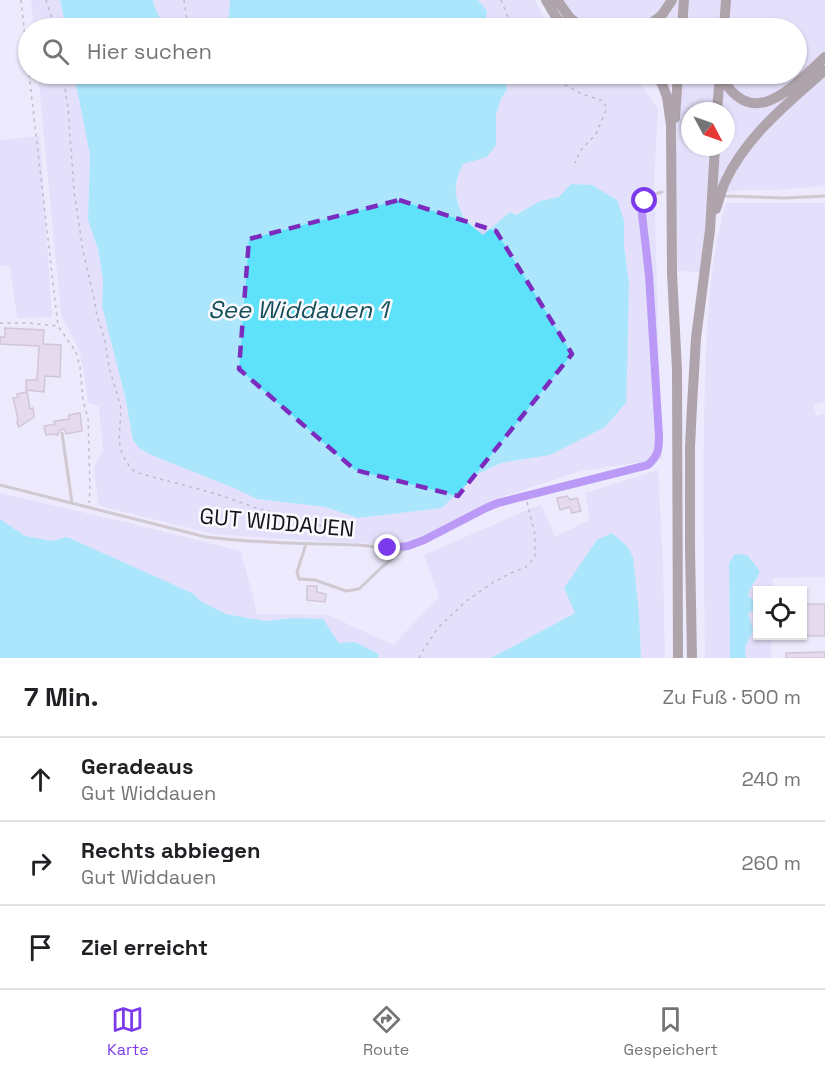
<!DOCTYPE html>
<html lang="de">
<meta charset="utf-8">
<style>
body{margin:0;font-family:"Space Grotesk",sans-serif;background:#f6f6f6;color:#202124}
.controls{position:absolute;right:18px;bottom:18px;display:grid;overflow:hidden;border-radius:0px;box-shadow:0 2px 4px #0004}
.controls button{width:54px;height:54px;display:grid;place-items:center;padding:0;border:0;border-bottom:2px solid #e0e0e0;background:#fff;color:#202124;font:30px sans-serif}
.compass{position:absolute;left:681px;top:102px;width:54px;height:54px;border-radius:50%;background:#fff;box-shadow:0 2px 4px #0004;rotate:131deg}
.stop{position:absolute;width:18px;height:18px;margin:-14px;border:4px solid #7c3aed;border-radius:50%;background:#fff}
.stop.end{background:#7c3aed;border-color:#fff;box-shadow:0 2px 6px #0008}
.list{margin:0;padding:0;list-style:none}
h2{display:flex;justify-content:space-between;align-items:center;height:78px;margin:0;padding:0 24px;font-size:26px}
h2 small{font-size:20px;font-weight:400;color:#757577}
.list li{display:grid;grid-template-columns:39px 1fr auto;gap:18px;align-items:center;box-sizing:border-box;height:84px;padding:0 24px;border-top:2px solid #e0e0e0}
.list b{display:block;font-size:22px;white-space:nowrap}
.list p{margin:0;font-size:20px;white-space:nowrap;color:#757577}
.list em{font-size:20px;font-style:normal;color:#757577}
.icon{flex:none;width:33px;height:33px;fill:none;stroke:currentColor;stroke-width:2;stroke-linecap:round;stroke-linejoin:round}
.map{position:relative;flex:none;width:825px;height:658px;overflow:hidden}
.search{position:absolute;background:#fff;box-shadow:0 2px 4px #0004;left:18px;right:18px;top:18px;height:66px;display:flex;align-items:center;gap:15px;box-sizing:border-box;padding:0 21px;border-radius:33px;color:#757577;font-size:22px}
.sheet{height:330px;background:#fff}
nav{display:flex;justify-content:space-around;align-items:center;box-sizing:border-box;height:84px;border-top:2px solid #e0e0e0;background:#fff;font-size:16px;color:#757577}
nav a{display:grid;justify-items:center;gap:3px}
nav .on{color:#7c3aed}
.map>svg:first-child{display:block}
.green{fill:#d9d4f8}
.water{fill:#5de2fa}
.building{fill:#ddc9d9;stroke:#b09cac;stroke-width:1.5}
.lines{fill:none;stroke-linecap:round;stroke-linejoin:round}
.path{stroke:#83818e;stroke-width:1.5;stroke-dasharray:3 4.5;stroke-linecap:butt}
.service{stroke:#aea39e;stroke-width:3}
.motorway{stroke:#655047;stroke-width:10}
.route{stroke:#7c3aed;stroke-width:8}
.marked{fill:none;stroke:#7b2cbf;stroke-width:4.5;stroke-dasharray:12 8;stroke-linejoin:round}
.labels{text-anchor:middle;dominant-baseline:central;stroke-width:5;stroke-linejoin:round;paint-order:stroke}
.street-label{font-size:22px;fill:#13121a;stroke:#fafafe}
.water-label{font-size:24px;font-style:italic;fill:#154f59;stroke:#fafafe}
</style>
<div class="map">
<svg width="825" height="658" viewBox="0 0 825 658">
<rect width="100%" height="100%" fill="#edeafd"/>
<path class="green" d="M31,0H60L66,28H34Z
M153,0H230L228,28H164L154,5Z
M478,0H535L548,25L553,28H487L485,24L487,11Z
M561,0H668C662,11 650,23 638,28H588L576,19Z
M676,0H680L678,28H654L665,17Z
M688,0H721L719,28H686Z
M730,0H825V52L781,93L761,100L741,96L727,76L726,74H796V28H728Z
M825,61V65L773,112L716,190L718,147H726V111H720L722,84L761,105Z
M38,74H74L90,155L88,220L98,249L103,281L102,306L125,396L133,440L139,448L151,455L234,488L257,499L325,507L358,518L442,508L476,475L501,463L550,455L605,427L625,403L629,283L624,245V220L559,197L540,201L516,215L510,212L483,236L470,222L464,218L455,193L458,175L463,164L496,145C496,120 494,111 507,89L503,74H629L636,77L658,109L654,182L662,459L581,471L498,498L422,539L407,544L347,543L214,534L100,506L98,502L94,468L103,449L99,406L88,403C86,386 84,368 79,351C75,337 65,327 61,313Z
M682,74H716L713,111H690V147H711L707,222L700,272L676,271V149Z
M825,74V186L774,190H741L725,192L751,145Z
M40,136L52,317L17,318L10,266H0V140Z
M726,203H825V402L813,405L817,416L825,413V577L773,578V590H758V636H771V658H746L745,647L753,631C747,615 742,593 757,581L729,563L730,658H705C704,567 702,475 705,384C707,323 709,262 726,203Z
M658,470L663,566L665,658H641L639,613L633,557L564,588L576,612L491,658H378L379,654L338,643L331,630L322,619L294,618L265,621L226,614L202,602L192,593L67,538L52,541L24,536L0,519V493L129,523L241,551L257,614L328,615L393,645L439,597L424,555L541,504L555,537L590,520L585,493Z"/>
<path class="water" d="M60,0H153L154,5L164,28H66Z
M230,0H478L487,11L485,24L487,28H228Z
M74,74H503L507,89L501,99L496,115V145L487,157L463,164C456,179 453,190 459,206C461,210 462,216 465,219C470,225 477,230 483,235L510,212L516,215L540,201L559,197L571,184L592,185L617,200L624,220V245L629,283L627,373L626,403L605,427L550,455L501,463L476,475L442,508L358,518L325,507L257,499L234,488L151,455L139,448L133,440L125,396L102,306L103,281L98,249L88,220L90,155Z
M0,519L25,536L52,541L67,537L192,593L202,602L226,614L265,621L294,618L323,619L339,643L355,642L379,654L378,658H0Z
M612,533L627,546L633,557L639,613L641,658H491L575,613L564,588L597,540Z
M735,554L747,555L760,571C757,581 750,585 748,596L753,600L755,609L748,613L753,631L745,647L746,658H730L729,563Z"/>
<path class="building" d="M5,328L44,330L43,344L61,345L60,377L45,376L44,392L26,390V380H37L39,346L0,344V337H5Z
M27,392L30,409L33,408L34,417L19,427L17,423L18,419L13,398L18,397L17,394Z
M80,413L82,431L66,434L65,430L62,429L59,431L58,435H56V434L46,435L44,426L55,424L54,421L69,419V415Z
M567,496L570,500L577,498L581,511L572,513L570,507L560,510L557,498Z
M307,586H317V592L326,594L325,602L307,600Z
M802,604H825V636H802Z
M825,652V658H786V653Z"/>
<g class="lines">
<path class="path" d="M21,0L28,65
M46,0L55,28
M184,0L187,21L192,28
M501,0L512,28
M29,74L58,326
M63,74L68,108L74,191L83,251L94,298L97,316L105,341L109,367L121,408L119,441L122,454L131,469L138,473L217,494L256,508L300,519L349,535L352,539
M545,74L582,94L603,101L607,108L596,134L580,151L575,163
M0,323H29L58,326L76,352L80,367L83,401L88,418L90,490L89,503
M419,658L422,652L438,628L465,602L492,583L511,573L526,567L535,557V535L527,502"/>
<path class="service" d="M724,196L784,198L825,196
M62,433L72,503
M0,485L206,537C256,543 307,544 357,545C374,546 390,550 407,546C419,544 430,537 440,531C459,521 478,511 498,503L648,465C659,456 659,450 659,437L649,275L642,214L644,203L649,196L662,192
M306,544L297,572L299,579L315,580L346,591L359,589L381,568L406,547"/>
<path class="motorway" d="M546,0L556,17L566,28
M557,0L570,18L584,28
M645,28L662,15L672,0
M682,28L684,0
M724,28L726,0
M654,74L662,84L667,97L671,125L672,273L677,370L678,658
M720,74C752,135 793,86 825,57
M717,111L720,74
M675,118L678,74
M716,209C719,200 721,191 725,182C746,136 788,103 825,70
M692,658L690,548V447L692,406L696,338L710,230L715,147"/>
</g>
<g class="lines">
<path class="route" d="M388,548L408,546L424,540L486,508L498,503L648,465C658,456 659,450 659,436L649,275L642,214L645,201"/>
</g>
<path d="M0 0H825V658H0ZM399,200L496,231L572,354L458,496L355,470L239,369L249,239Z" fill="#edeafd" fill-opacity=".55" fill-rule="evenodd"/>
<path class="marked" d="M399,200L496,231L572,354L458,496L355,470L239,369L249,239Z"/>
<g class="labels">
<g class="street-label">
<text transform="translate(277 522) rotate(5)">GUT WIDDAUEN</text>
</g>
<g class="water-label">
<text x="298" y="309">See Widdauen 1</text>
</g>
</g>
</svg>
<div class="controls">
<button><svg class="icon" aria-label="locate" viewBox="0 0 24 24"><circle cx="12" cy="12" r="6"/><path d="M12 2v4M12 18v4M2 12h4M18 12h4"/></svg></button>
</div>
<svg class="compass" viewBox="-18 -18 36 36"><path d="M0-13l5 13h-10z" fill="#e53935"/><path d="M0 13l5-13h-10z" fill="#757577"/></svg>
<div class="stop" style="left:645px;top:201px"></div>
<div class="stop end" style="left:388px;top:548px"></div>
<div class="search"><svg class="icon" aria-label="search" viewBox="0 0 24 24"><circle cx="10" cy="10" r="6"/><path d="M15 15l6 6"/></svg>Hier suchen</div>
</div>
<section class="sheet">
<h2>7 Min.<small>Zu Fuß · 500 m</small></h2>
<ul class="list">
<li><svg class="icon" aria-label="ahead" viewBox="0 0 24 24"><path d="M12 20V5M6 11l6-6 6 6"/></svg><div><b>Geradeaus</b><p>Gut Widdauen</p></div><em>240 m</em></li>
<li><svg class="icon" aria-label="right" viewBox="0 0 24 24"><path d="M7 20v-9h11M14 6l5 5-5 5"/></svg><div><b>Rechts abbiegen</b><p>Gut Widdauen</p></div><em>260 m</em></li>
<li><svg class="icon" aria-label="arrive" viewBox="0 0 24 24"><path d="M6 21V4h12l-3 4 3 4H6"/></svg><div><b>Ziel erreicht</b></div></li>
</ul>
</section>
<nav>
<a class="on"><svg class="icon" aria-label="map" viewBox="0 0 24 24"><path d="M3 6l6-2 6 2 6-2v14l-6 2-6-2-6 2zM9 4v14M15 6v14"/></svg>Karte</a>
<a><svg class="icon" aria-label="directions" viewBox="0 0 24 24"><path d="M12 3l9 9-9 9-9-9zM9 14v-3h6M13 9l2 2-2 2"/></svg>Route</a>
<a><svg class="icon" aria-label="saved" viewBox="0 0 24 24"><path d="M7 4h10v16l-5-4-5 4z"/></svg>Gespeichert</a>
</nav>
